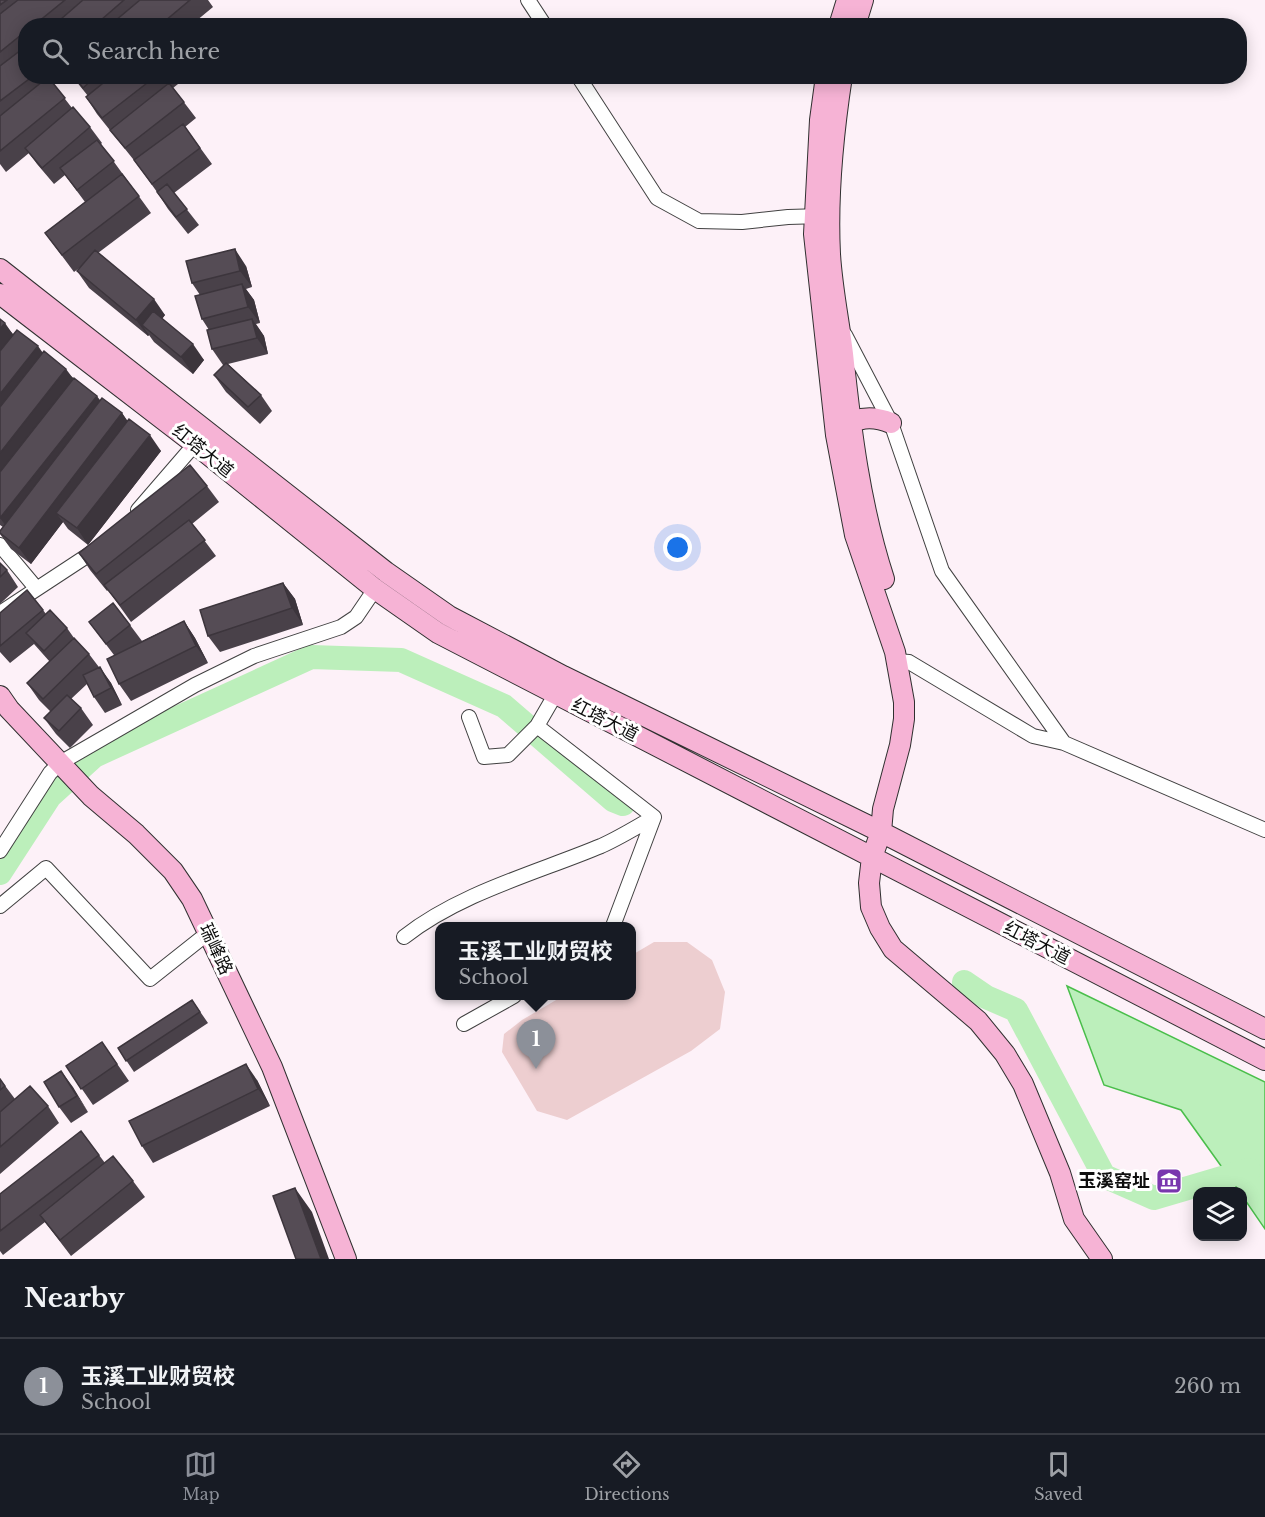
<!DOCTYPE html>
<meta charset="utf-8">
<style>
body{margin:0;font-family:"Libre Baskerville","Noto Sans SC",serif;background:#242831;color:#f1f3f6}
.controls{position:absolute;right:18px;bottom:18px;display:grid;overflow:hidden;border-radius:12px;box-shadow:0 3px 15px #0003}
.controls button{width:54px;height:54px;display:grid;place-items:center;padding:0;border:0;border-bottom:2px solid #363941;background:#171b24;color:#f1f3f6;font:30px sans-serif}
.you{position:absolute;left:678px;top:548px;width:21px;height:21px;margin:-15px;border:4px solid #fff;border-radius:50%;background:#1a73e8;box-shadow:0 0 0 9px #1a73e833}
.badge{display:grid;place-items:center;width:39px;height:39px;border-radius:50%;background:#8c9099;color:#fff;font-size:20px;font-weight:700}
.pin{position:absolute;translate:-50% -50px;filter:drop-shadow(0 2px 3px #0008)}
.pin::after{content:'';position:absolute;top:32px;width:21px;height:18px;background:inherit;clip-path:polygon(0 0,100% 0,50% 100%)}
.popup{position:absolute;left:435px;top:922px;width:201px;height:78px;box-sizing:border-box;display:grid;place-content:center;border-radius:12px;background:#171b24;filter:drop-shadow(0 2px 4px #0005);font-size:20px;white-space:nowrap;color:#9ea1a6}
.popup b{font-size:22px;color:#f1f3f6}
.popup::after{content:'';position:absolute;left:50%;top:100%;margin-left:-12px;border:12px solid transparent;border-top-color:#171b24}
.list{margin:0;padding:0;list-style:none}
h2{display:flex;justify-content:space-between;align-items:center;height:78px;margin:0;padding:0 24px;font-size:26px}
h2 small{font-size:20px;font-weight:400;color:#9ea1a6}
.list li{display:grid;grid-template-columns:39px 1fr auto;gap:18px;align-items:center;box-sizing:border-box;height:96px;padding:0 24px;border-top:2px solid #363941}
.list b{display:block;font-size:22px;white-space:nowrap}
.list p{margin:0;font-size:20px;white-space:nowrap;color:#9ea1a6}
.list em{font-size:20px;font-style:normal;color:#9ea1a6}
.icon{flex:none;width:33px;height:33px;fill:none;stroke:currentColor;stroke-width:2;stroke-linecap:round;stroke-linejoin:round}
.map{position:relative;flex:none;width:1265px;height:1259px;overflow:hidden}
.search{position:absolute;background:#171b24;box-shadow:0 3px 15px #0003;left:18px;right:18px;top:18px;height:66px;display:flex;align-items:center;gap:15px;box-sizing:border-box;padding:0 21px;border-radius:24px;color:#9ea1a6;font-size:22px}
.sheet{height:174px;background:#171b24}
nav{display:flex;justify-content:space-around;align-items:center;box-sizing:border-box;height:84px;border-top:2px solid #363941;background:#171b24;font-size:16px;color:#9ea1a6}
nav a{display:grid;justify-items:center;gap:3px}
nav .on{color:#8c9099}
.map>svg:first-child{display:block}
.pitch{fill:#edced0}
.water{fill:#bcefbb;stroke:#4abe4b;stroke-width:1.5}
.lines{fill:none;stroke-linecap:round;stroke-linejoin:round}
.river{stroke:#bcefbb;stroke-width:24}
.street-casing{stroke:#414141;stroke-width:16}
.secondary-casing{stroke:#303030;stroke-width:22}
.street{stroke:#fff;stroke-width:14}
.secondary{stroke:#f6b3d5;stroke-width:20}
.wall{fill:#494149}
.shaded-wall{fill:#3c353c}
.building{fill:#554c55;stroke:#3c353c;stroke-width:1.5}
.labels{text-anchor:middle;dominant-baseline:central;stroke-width:6;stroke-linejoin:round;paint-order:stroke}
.street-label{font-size:18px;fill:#0e0e0e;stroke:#fff}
.poi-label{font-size:18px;font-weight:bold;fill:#0e0e0e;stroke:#fff;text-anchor:end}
</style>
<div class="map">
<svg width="1265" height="1259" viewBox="0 0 1265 1259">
<rect width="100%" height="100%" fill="#fdf1f8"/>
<path class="pitch" d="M654,942H687L712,960L725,992L720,1029L691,1051L567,1120L537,1111L502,1052L504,1034L522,1020L563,996H632V955Z"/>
<path class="water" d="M1067,986L1265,1082V1229L1243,1197L1242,1192L1239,1191L1181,1110L1104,1085Z"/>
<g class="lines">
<path class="river" d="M0,873L50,796L94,756L311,657L401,660L504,706L613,800L623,804
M964,982L986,997L1016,1010L1104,1176L1154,1198L1249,1170"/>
<defs>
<path id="street" d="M528,0L545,26
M578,76L657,198L699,221L742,222L788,217L822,216
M845,335L891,423L942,571L1064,743L1265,830
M138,510L195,444
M0,545L36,588
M0,613L96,550
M897,661L909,662L1033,736L1064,743
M469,717L484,757L508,755L537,726L555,695
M0,851L50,773L60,763L195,685L254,656L341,627L356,617L375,589
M0,906L46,868L150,979L208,933
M613,926L654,817
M404,937C460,893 536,873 601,846C619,838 637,827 654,817L537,726
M464,1024L514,996"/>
<path id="secondary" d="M839,26L847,0
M855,26L863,0
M826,76L820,120L814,234L836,435L855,535L895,652L904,702V719L900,745L883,809L881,832L872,857L869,883L871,907L880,928L893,949L978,1021L1005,1054L1023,1084L1060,1173L1074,1219L1102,1259
M842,76C833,135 827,195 830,254C832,288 839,321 843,354C851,431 860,505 884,579
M0,269L386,572L449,616L563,676L881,832L1265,1029
M0,294L195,444L375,589L438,633L1265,1060
M841,429C856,417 872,415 891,423
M0,696L9,709L91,796L136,834L173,871L192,899L272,1067L346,1259"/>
</defs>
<use href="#street" class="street-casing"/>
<use href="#secondary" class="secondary-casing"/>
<use href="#street" class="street"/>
<use href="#secondary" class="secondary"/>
</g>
<path class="wall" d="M0,0H208L213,7L190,26H26V76L48,77L72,108L90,127L102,143L101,144L151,213L98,253L165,315L162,319L204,360L193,374L154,342L149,335L148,336L89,288L77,271L83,265L74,272L45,233L85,202L65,175L54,184L37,164L29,153L6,172L0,164Z
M72,76H188L173,88L196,118L185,127L212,164L174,193L199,225L188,234L168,209L157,192L137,164L97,114L86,97L88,96Z
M246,266L252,287L246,289L254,300L260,323L256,324L264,336L268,354L228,364L261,395L272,411L260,424L226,392L214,375L224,365H223L212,349L209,330L202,319L200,295L192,283Z
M0,319L13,334L43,353L100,400L122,413L127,421L161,451L88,545L68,529L63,522L31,564L11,549L0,534V531L3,527L0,525Z
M207,486L219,502L192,524L216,556L131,622L108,590L107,591L90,570L79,553Z
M0,563L7,570L18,587L0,604Z
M283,583L295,599L303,625L220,652L208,636Z
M43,610L46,614L67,628L74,638L89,654L111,683L122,705L105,713L94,697L87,684L71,699L81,708L93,725L70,748L56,734L44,718L51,712L39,700L27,683L50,662L34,644L10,663L0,652V613Z
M184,621L195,638L208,663L131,701L119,684L114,655L89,622L130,625L142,641Z
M192,1000L208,1023L134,1072L118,1048Z
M102,1042L129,1081L93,1105L66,1066Z
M61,1071L88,1112L71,1123L59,1107Z
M0,1079L15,1099L48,1106L59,1123L0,1174Z
M257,1080L270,1106L153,1163L142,1146Z
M99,1155L105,1163L133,1181L145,1197L71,1256L45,1222L3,1255L0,1251V1194Z"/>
<path class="shaded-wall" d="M235,249L246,266L252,287L240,271Z
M242,284L254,300L260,323L248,307Z
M154,299L165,315L151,332L142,325L149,335L148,336L136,320Z
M252,319L264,336L268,354L257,338Z
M5,323L16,339L0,360V329Z
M193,344L204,360L193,374L181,357Z
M38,346L50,363L0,425V394Z
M66,369L78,385L0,484V453Z
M97,396L108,412L12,534L0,518Z
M122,413L134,430L56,513L63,522L31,564L19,548Z
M150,435L161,451L88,545L77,528Z
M283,583L295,599L303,625L292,608Z
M184,621L195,638L208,663L196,646Z
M100,667L111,683L122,705L111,688Z
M246,1064L257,1080L270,1106L258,1089Z
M61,1071L73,1087L88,1112L77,1096Z
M295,1188L312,1212L329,1259H321Z"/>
<path class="building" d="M0,0H7L0,5Z
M18,0H65L33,26H26V31L0,52V14Z
M83,0H124L94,26H53Z
M140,0H190L159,26H109Z
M25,47L26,76H33L0,101V66Z
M74,76H96L83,88Z
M112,76H156L102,118L86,97Z
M48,77L65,98L0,151V116Z
M169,83L184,102L125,148L110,130Z
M73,107L90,127L42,168L25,148Z
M183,124L200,148L152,184L134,160Z
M97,140L114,161L77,190L60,168Z
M122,174L139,196L62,255L45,233Z
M167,184L187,209L176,217L157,192Z
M235,249L240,271L192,283L186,261Z
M95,250L154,299L136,320L77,271Z
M242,284L248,307L202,319L195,296Z
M153,311L193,344L181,357L142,325Z
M0,319L5,323L0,329Z
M252,319L257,338L212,349L207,330Z
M17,330L38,346L0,394V351Z
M44,351L66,369L0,453V407Z
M226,363L261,395L248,407L214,375Z
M74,378L97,396L0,518V472Z
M102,398L122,413L19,548L0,533V531Z
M129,419L150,435L77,528L56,513Z
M190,465L207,486L96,574L79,553Z
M189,520L205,540L120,605L104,585Z
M0,563L7,570L0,577Z
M283,583L292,608L208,636L200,610Z
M27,590L43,610L0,646V613Z
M113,603L130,625L106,644L89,622Z
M50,610L67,628L44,651L26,633Z
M184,621L196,646L119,684L107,659Z
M74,638L89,654L43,699L27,683Z
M100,667L111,688L94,697L83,675Z
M67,695L81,708L59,731L44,718Z
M192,1000L200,1012L126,1061L118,1048Z
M102,1042L117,1064L81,1089L66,1066Z
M246,1064L258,1089L142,1146L129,1121Z
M61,1071L77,1096L59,1107L44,1082Z
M0,1079L5,1086L0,1090Z
M30,1086L48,1106L0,1147V1112Z
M81,1131L99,1155L0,1231V1194Z
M113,1156L133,1181L60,1240L40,1215Z
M295,1188L321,1259H296L273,1196Z"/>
<defs>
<symbol id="museum-square" viewBox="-11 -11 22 22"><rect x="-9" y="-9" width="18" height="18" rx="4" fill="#7936ae" stroke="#fff"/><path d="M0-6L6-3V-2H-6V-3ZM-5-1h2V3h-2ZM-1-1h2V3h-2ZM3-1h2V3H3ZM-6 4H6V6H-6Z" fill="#fff"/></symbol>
</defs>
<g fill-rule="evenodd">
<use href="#museum-square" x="1154" y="1166" width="30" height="30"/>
</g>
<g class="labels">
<g class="street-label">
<text transform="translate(203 451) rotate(39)">红塔大道</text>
<text transform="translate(605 720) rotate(27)">红塔大道</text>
<text transform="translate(1037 943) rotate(27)">红塔大道</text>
<text transform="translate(216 949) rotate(65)">瑞峰路</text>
</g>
<g class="poi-label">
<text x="1150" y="1181">玉溪窑址</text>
</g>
</g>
</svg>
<div class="controls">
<button><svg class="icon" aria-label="layers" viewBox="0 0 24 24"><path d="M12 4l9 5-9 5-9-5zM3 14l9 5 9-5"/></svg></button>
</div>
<div class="you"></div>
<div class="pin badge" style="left:536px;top:1069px">1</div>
<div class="popup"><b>玉溪工业财贸校</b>School</div>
<div class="search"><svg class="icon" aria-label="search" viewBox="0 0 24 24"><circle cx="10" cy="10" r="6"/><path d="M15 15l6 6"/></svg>Search here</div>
</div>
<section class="sheet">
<h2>Nearby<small></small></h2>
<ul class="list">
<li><span class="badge">1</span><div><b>玉溪工业财贸校</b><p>School</p></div><em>260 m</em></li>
</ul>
</section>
<nav>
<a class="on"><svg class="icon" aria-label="map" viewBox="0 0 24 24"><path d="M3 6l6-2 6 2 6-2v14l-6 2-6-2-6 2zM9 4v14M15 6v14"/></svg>Map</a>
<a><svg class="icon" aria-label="directions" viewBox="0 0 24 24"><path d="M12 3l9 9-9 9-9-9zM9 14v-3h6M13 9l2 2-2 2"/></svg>Directions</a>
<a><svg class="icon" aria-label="saved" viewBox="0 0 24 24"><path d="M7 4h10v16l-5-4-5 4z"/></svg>Saved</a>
</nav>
